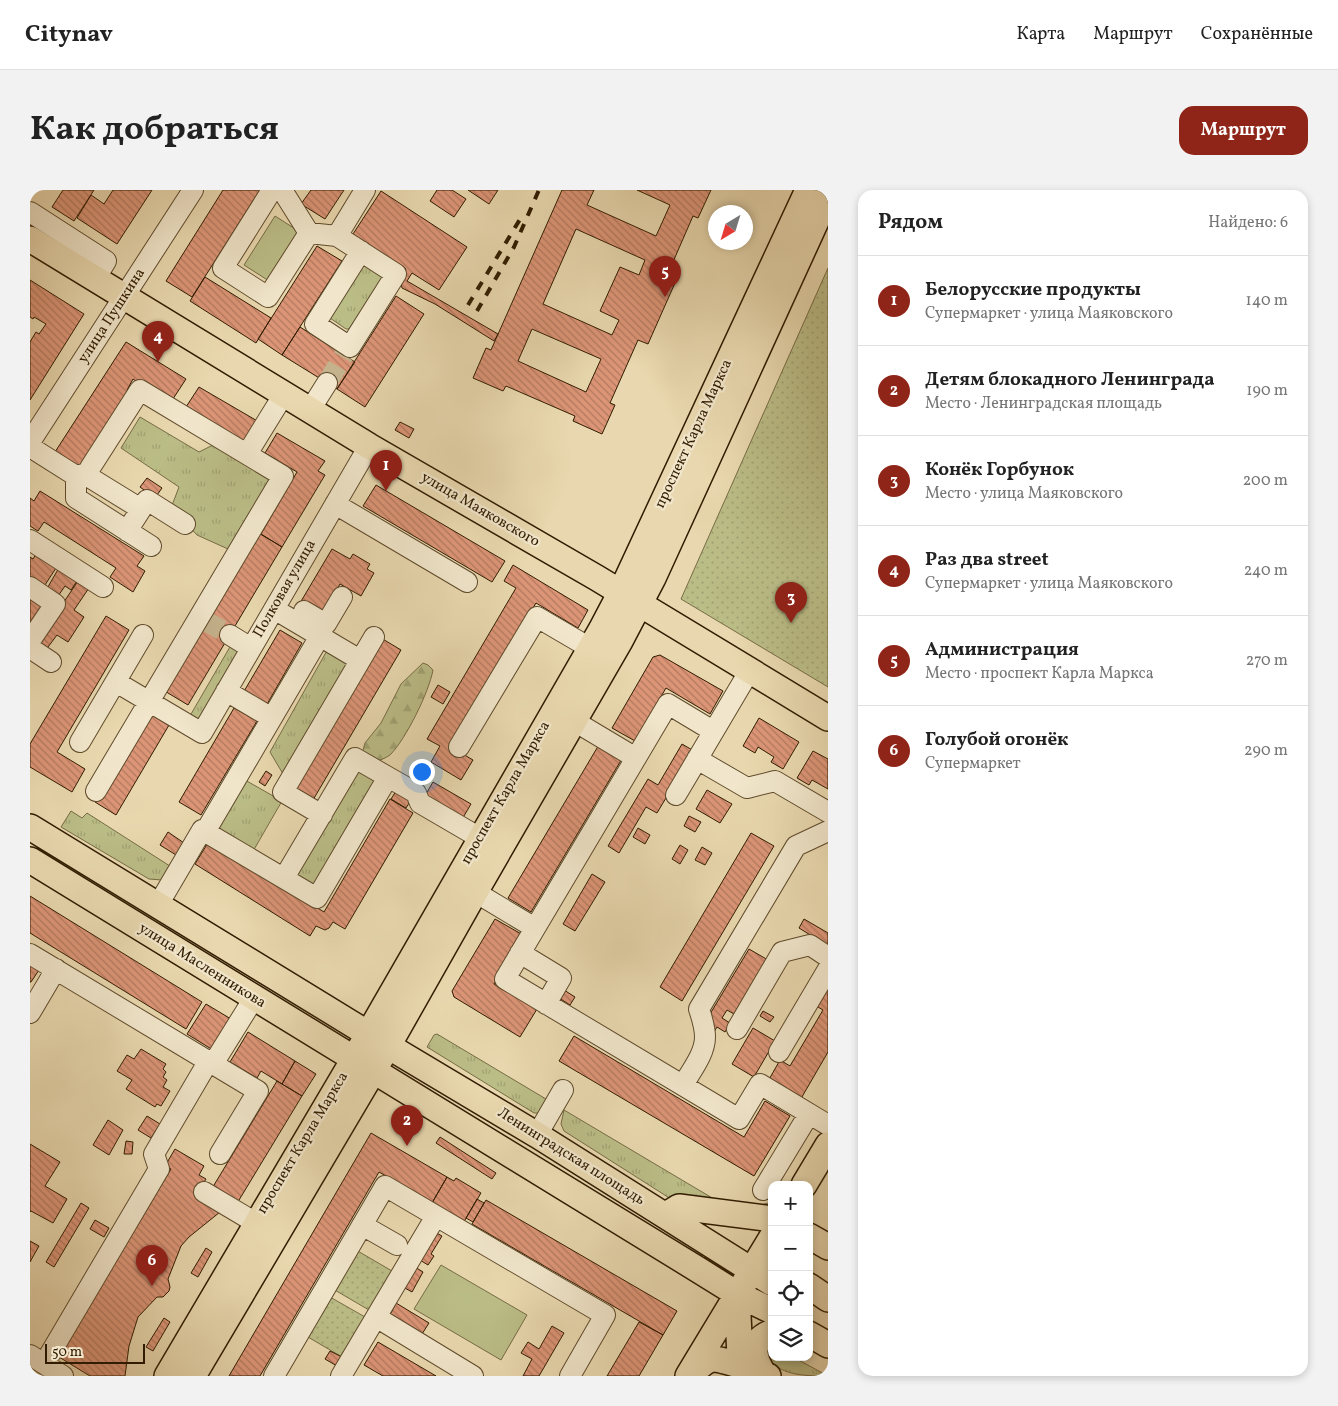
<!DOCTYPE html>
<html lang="ru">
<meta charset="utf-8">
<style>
body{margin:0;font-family:Vollkorn,serif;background:#f2f2f2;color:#222}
.controls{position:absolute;right:15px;bottom:15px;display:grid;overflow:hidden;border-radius:10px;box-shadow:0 2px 8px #0003}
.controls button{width:45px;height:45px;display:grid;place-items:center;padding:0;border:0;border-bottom:1px solid #e0e0e0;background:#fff;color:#222;font:25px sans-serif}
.compass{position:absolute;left:678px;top:15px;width:45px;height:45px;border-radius:50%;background:#fff;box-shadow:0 2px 8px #0003;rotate:218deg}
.scale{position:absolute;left:15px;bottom:12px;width:100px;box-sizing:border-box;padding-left:5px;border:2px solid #311c00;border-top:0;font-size:14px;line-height:18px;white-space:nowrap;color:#311c00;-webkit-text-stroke:4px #f1e6cb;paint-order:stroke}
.you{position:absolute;left:391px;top:581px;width:18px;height:18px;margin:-12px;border:4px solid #fff;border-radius:50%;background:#1a73e8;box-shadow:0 0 0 8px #1a73e833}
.badge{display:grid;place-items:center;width:32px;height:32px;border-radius:50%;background:#8f2418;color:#fff;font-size:16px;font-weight:700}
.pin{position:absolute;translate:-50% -41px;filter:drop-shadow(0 1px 2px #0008)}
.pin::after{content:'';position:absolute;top:26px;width:18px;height:15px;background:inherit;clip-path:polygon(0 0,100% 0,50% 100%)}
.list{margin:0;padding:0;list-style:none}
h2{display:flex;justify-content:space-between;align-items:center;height:65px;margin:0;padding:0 20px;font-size:21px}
h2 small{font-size:16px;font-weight:400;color:#767676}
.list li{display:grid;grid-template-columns:32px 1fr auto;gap:15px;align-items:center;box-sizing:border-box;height:90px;padding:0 20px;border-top:1px solid #e0e0e0}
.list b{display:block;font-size:19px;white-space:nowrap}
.list p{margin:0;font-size:16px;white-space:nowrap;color:#767676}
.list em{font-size:16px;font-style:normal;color:#767676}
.icon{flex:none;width:28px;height:28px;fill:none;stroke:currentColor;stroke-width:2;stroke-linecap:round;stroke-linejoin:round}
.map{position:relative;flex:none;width:798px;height:1186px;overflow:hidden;border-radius:15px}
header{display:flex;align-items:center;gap:30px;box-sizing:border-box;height:70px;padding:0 25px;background:#fff;border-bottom:1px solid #e0e0e0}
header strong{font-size:24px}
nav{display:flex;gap:28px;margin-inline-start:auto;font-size:18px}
.intro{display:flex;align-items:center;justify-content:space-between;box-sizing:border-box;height:120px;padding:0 30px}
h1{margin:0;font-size:35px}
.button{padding:12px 22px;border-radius:15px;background:#8f2418;color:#fff;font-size:18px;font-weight:700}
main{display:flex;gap:30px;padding:0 30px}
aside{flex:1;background:#fff;border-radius:15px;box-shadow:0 2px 8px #0003}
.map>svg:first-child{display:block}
.grass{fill:url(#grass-tufts);stroke:#766c44}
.forest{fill:url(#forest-firs);stroke:#766c44}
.park{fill:url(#park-dots);stroke:#766c44}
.pitch{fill:#bbbd87;stroke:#766c44}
.building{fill:url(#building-back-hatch);stroke:#311c00;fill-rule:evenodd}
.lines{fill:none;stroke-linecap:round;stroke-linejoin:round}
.minor-tunnel{stroke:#c4b28c;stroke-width:20;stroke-dasharray:20 10;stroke-linecap:butt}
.minor-casing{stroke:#5f4b2c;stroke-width:22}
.major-casing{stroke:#311c00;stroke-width:28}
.minor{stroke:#f1e6cb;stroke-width:20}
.major{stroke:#e9d8af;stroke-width:25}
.rail{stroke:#311c00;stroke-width:4;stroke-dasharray:9 9;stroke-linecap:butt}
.labels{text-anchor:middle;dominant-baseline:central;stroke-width:4.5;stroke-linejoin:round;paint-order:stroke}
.street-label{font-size:15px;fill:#311c00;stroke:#f1e6cb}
</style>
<header>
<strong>Citynav</strong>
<nav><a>Карта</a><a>Маршрут</a><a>Сохранённые</a></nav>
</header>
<div class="intro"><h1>Как добраться</h1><a class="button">Маршрут</a></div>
<main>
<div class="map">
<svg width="798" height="1186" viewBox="0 0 798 1186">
<defs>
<pattern id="grass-tufts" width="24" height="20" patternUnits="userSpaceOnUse" patternTransform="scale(1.25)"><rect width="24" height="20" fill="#bbbd87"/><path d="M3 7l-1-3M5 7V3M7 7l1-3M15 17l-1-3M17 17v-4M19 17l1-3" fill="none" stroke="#a1a273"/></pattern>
<pattern id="forest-firs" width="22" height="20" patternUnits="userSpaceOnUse" patternTransform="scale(1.25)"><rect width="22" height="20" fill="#bbbd87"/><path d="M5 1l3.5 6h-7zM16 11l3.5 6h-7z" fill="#a1a273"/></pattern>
<pattern id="park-dots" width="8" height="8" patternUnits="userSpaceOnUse" patternTransform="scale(1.25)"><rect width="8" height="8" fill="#bbbd87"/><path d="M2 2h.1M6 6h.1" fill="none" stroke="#a1a273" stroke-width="1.8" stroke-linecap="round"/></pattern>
<pattern id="building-back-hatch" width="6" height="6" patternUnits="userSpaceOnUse" patternTransform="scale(1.25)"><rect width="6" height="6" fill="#dc9577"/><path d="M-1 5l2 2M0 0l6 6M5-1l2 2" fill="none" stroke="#b3795f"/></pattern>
</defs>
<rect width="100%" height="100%" fill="#e9d8af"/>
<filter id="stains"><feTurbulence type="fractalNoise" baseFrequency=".004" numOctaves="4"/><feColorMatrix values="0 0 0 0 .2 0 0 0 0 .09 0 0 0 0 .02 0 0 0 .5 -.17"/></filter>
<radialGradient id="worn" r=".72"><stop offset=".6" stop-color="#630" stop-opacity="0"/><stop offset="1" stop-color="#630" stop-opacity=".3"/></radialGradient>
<path class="grass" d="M334,75L350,85L352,88L319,139H316L300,128Z
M110,227L169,262L185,254L245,286L224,325L198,359L167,345L141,318L149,297L91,258Z
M204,450L218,459L171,540L157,531Z
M299,457L324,471L256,589L240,562Z
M325,573L351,588L285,701L260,686Z
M215,590L252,611L222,663L185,642Z
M41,621L52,628L57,623L143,678L132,690L119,689L31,637Z
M407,844L521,912L511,923H504L397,857L404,845Z
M534,920L689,1012L727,1016L742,1012V1015L738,1017L652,1016L534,941L531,934Z
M741,1165L742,1167H763L798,1186C778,1186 752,1186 740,1170Z"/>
<path class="forest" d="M393,473L398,475L403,480C399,502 376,549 360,565C356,568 350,570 346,572L332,564L335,553L351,533L371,494Z"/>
<path class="park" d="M798,78V497L651,409Z
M326,1060L362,1081L339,1120L303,1099Z
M300,1107L335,1127L312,1167L278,1147Z"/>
<path class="pitch" d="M245,26L270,42L239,91L214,75Z
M411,1075L497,1125L471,1170L384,1119Z"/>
<path class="building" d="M33,0H64L44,31L22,17Z
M83,0H122L87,54L47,28L61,5L74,14Z
M193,0H230L162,107L136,91Z
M281,0H314L295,29L271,14Z
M407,0H422L436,9L424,27L400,11Z
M438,0H468L459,14Z
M532,0H564L557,15L626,46L640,15L607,0H681L668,28L663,26L636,88L645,93L618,154L608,150L580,213L585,215L572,244L543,231L545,226L476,196L473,201L443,188L456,158L461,160ZM546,39L615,70L609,85L590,77L570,121L589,130L582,145L513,114ZM502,139L571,169L556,202L488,171Z
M351,1L437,57L409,100L382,83L377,91L468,144L464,151L405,114L372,98L370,88L376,79L323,44Z
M287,56L312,71L252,165L228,149Z
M175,87L241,128L226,153L160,111Z
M0,90L54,124L0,210V152L6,142L9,144L16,134L4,127L3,129L0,127Z
M366,106L394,124L335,217L307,199Z
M270,137L325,172L307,199L252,165Z
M96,152L156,189L139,215L103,189L97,200L101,202L52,279L25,262Z
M169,197L229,232L216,253L156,217Z
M370,232L384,239L379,248L365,240Z
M247,243L295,271L288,281L295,285L252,357L231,344L267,282L235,263Z
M117,288L132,298L125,308L110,297Z
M346,295L475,371L462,392L333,316Z
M10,301L114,366L107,376L115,381L103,402L80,387L86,378L14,332L8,341L0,336V308L4,311Z
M227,342L252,357L158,515L133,500Z
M302,359L320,369L323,364L340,374L337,379L344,383L331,406L310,394L292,425L270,413Z
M8,361L28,375L13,398L0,389V367L3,369Z
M483,375L558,420L548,438L506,413L421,557L443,570L431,590L401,572L410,556L397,549L486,398L474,391Z
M30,376L49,388L41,400L35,396L26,409L15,402Z
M50,388L61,395L44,420L54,427L38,452L27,445L15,461L5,455Z
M0,406L16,417L0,437Z
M76,426L99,440L27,562L55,579L42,602L0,577V554Z
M250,440L272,453L236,516L213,503Z
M351,448L371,460L283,610L262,598Z
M630,465L693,501L680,524L636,498L605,551L582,538L623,467Z
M408,495L420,502L413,514L401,507Z
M121,517L142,530L86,625L65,612Z
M204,518L227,531L171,625L149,612Z
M729,528L769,552L753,579L741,572L744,567L728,557L725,563L713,556Z
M570,553L593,567L501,722L478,708Z
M652,554L664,561L627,623L616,617L589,663L578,656L618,589L628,595Z
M783,561L798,569V599L782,590L779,595L767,588Z
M236,581L242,585L235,596L229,592Z
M403,592L441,614L431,631L393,609Z
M368,598L383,607L376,618L361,609Z
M677,600L702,614L690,633L666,619Z
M360,609L383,623L315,739L303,732L299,738L295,740L286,736L280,746L165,674L179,651L294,722Z
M659,626L671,632L665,642L654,636Z
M608,638L620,645L615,654L603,647Z
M138,642L154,653L146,665L130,655Z
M721,643L744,656L652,811L630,797Z
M650,655L658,660L650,674L642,669Z
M672,657L682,663L675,675L665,670Z
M562,684L575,692L545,741L533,734Z
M0,706L172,812L156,839L0,743Z
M465,729L493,745L464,794L507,819L490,847L424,807L422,801Z
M774,729L798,743V756L769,738Z
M719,759L738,770L720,801L718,800L704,824L697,820L692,828L700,833L695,842L687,837L684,842L677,829Z
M0,775L9,780L1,792H0Z
M798,792V862L769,912L737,893L750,870L760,876L793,820L783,814Z
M534,800L545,807L540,815L529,808Z
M176,814L201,829L183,860L157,844Z
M733,821L744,827L740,832L730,826Z
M723,838L745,851L724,887L702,874Z
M218,842L265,871L252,894L231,881L227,888L200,872Z
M544,846L714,947L735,911L760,926L724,986L529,871Z
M111,859L136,874L133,879L136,882L133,887L137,890L133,897L140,901L131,916L127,914L125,917L96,899L102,890L87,881L97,865L104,869Z
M265,871L286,884L272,906L252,894Z
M247,891L272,906L206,1015L181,1000Z
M117,926L130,934L121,948L108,940Z
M78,930L93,940L79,965L63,955Z
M341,943L417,987L402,1013L349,982L230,1186H199Z
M410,947L466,983L462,989L406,953Z
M96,951L103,952L102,964H94Z
M0,954L30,972L15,996L37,1009L23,1033L1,1021L0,1022Z
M145,959L174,976L169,985L176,989L167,1004L190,1022L159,1047L151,1056L138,1089L140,1097L139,1101L133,1107H127L108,1127L99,1156L95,1186H60L29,1167L141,979L135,976Z
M417,987L424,991L426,988L451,1003L432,1035L402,1013Z
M447,1009L454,1013L443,1032L436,1028Z
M456,1010L647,1121L633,1145L442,1034Z
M51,1013L59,1018L24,1077L16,1072Z
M65,1030L79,1038L74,1047L60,1039Z
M401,1040L412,1046L401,1064L404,1066L398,1075L385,1067Z
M0,1051L9,1056L0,1072Z
M176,1058L182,1062L168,1087L161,1083Z
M385,1077L393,1082L382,1102L373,1097Z
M366,1113L399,1133L392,1144L360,1125Z
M134,1128L140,1132L123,1161L116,1157Z
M609,1132L633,1145L609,1186H577Z
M522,1136L534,1143L509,1186H493L502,1169L491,1163L498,1152L509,1159Z
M348,1152L406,1186H353L334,1175Z
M300,1161L312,1167L307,1176L295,1169Z"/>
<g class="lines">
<path class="minor-tunnel" d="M297,193L314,165
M174,430L200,445"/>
<defs>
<path id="minor" d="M242,0L193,78L238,107L279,43
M252,0L279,43L307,46L335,0
M0,22L76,71L65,89
M307,46L366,84L320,157L285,134L331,61
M280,220L297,193
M0,252L163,0
M0,257L46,286
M217,264L254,204
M60,278L110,200L253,286L66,601
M46,286V308L121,356
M46,286L54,284L111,319
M305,314L437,392
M97,341L117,310L155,334
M0,350L73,397
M0,397L25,414L0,451
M244,419L330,470
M274,421L296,434L312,407
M200,445L221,458
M0,458L21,472
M86,492L172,543L339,256
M196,501L242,528
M544,531L606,568
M683,541L638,514L475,789L709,929L730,894L798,935
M50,552L113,445
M429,557L507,427L560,458
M667,569L717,598L745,591L798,622
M646,605L720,480
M292,625L253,602L344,447
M175,642L290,446
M254,688L325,568L358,587
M445,702L505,738
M128,715L172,640L287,708L358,587L386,603L390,613L450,648
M490,763L531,788L516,814
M0,764L183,874L224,808
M0,823L26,779
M707,839L752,762L780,755L798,767
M749,862L798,779
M183,874L228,901L190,964
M653,895C661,881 675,864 675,847C675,837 672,828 669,819L766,656L798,641
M507,945L533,900
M733,1000L779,924
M174,1002L226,1033
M332,1035L367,1055
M346,1127L443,1186
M0,1165L33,1186
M14,1174L129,979L124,964L178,872
M244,1186L355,996L575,1125L540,1186
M311,1186L406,1026"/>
<path id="major" d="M0,49L339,256L567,388L798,528
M0,637L358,856L507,945L742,1093
M0,670L667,1079L707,1104L742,1121
M774,995L798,955
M636,1025L649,1017L742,1029
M779,1046L798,1057
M779,1096L798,1109
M707,1104L710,1167L719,1179
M779,1144L798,1155
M733,1183C722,1165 720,1151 742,1142
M137,1186L324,869L571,440L591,402L778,0
M163,1186L358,856L445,702L590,451L623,388L798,5
M658,1186L742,1047
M660,1186C665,1181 673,1171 682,1169C690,1168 731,1182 738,1186"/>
</defs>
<use href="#minor" class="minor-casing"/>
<use href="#major" class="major-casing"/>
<use href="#minor" class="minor"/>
<use href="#major" class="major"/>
<path class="rail" d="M438,115L492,26
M447,121L484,57L509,0"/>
</g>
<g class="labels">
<g class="street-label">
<text transform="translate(82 126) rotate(-57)">улица Пушкина</text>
<text transform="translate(664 244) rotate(-65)">проспект Карла Маркса</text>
<text transform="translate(450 320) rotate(30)">улица Маяковского</text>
<text transform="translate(255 399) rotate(-60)">Полковая улица</text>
<text transform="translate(476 603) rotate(-60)">проспект Карла Маркса</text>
<text transform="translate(172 776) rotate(32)">улица Масленникова</text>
<text transform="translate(273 953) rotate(-59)">проспект Карла Маркса</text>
<text transform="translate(541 967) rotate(32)">Ленинградская площадь</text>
</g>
</g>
<rect width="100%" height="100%" filter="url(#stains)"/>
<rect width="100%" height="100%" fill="url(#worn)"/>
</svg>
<div class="controls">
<button>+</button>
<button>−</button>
<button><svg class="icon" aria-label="locate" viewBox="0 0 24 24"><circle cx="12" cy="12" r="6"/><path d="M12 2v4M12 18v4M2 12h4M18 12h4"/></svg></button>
<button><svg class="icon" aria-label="layers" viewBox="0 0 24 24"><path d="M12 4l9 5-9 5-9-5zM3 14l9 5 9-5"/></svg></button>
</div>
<svg class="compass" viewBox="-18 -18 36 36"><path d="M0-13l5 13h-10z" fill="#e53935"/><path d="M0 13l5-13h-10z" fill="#767676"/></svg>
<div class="scale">50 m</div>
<div class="you"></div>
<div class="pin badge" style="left:356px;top:301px">1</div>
<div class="pin badge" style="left:377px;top:956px">2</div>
<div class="pin badge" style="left:761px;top:433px">3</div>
<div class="pin badge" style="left:128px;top:172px">4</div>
<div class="pin badge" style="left:635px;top:107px">5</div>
<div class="pin badge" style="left:122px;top:1096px">6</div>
</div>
<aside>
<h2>Рядом<small>Найдено: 6</small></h2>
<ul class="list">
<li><span class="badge">1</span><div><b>Белорусские продукты</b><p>Супермаркет · улица Маяковского</p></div><em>140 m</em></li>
<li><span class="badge">2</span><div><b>Детям блокадного Ленинграда</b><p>Место · Ленинградская площадь</p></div><em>190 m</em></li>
<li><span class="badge">3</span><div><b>Конёк Горбунок</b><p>Место · улица Маяковского</p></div><em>200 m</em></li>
<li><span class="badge">4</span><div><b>Раз два street</b><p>Супермаркет · улица Маяковского</p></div><em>240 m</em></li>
<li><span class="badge">5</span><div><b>Администрация</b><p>Место · проспект Карла Маркса</p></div><em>270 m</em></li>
<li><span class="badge">6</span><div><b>Голубой огонёк</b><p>Супермаркет</p></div><em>290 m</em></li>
</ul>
</aside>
</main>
